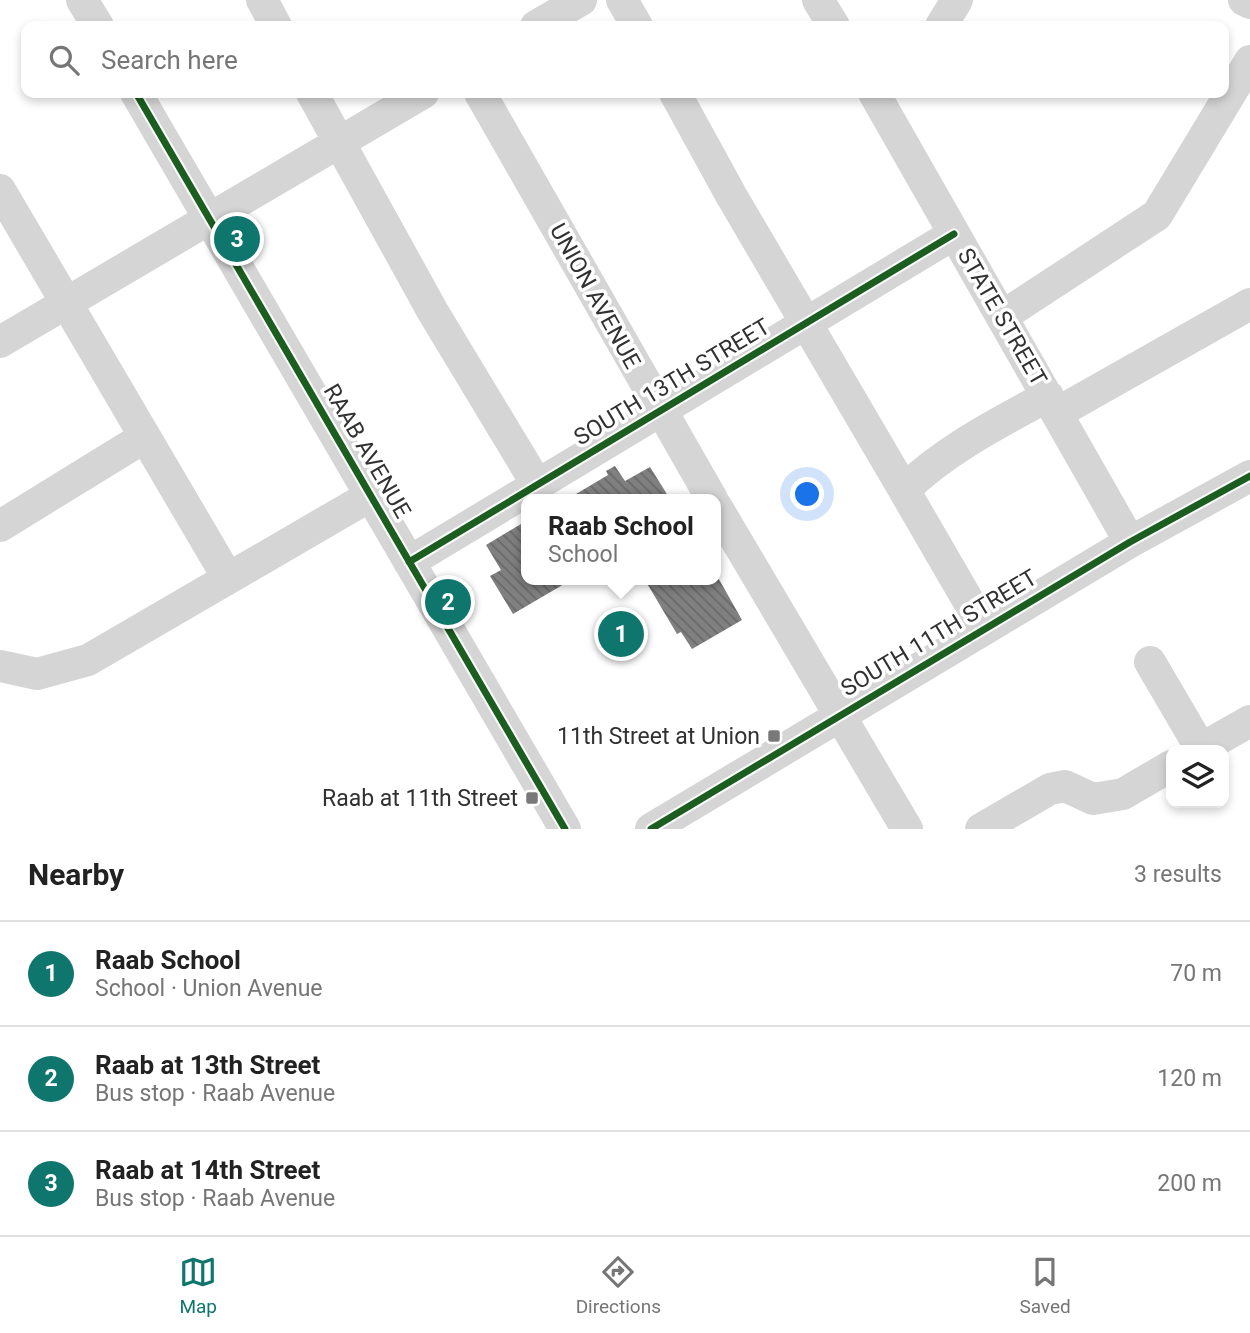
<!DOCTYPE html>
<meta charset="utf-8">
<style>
body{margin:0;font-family:Roboto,sans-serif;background:#f6f6f6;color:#222}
.controls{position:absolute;right:21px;bottom:21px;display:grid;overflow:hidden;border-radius:14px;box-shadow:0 4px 10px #0003}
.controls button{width:63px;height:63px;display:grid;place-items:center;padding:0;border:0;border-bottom:2px solid #e0e0e0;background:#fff;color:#222;font:35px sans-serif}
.you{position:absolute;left:808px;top:495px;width:24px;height:24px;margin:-18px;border:5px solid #fff;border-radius:50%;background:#1a73e8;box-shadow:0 0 0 10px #1a73e833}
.badge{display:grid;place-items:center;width:46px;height:46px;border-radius:50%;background:#0f766e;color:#fff;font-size:23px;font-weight:700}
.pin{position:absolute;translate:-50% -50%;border:4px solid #fff;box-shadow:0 2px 7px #0006}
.popup{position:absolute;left:521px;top:494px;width:200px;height:91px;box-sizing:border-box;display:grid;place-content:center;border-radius:14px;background:#fff;filter:drop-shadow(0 2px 5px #0005);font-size:23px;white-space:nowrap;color:#767676}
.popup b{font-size:26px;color:#222}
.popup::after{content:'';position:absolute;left:50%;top:100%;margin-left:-14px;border:14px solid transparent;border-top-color:#fff}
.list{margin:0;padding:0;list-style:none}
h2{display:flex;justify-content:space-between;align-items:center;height:91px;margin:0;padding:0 28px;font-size:30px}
h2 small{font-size:23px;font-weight:400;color:#767676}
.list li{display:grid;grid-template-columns:46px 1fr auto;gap:21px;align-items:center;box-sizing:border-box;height:105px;padding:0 28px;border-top:2px solid #e0e0e0}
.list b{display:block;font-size:26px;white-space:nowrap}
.list p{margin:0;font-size:23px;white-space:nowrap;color:#767676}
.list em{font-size:23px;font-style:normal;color:#767676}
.icon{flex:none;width:38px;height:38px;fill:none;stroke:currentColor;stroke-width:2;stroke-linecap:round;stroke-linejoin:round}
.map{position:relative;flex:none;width:1250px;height:829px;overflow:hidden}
.search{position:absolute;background:#fff;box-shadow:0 4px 10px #0003;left:21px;right:21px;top:21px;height:77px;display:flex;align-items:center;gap:18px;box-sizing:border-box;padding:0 24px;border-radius:14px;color:#767676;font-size:26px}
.sheet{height:406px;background:#fff}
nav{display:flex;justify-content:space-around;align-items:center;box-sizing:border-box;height:98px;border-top:2px solid #e0e0e0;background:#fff;font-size:19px;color:#767676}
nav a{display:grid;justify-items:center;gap:4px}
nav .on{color:#0f766e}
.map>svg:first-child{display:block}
.building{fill:url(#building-back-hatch)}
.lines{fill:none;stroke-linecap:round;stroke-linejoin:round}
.minor{stroke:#d5d5d5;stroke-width:32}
.cycleway-casing{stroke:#fff;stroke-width:11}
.cycleway{stroke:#1b5e20;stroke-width:7}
.poi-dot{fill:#797979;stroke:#fff;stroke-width:2.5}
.labels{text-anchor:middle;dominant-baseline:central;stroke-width:7;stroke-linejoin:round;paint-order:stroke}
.street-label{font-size:23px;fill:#313131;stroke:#fff}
.poi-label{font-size:23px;fill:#313131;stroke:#fff;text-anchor:end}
</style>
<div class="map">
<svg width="1250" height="829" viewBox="0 0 1250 829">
<defs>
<pattern id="building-back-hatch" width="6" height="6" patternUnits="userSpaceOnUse" patternTransform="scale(1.75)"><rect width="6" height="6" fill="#808080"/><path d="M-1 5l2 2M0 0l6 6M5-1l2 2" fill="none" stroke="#696969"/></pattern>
</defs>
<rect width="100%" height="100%" fill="#fff"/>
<path class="building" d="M615,466L625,481L650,467L670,499H572L571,497L608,475L606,471Z
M526,521V580H571L513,614L490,576L501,570L486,545Z
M716,574L742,620L692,649L681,632L677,634L645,580H716Z"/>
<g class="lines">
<path class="minor" d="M82,0L98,26
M262,0L276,26
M622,0L637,26
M818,0L834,26
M1244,0L1250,3
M536,26L581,0
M941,26L957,0
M136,93L565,829
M312,93L433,312L538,486
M480,93L712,499
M675,93L731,195L904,490C945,450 998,423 1048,396
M874,93L1130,542
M0,190L228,578
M1003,316L1157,215L1250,61
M0,342L423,93
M1057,413L1250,304
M904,490L984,628
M716,506L907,829
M0,526L143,438
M409,562L954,234
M1150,662L1201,749
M0,666L37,674L88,660L370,496
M1199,750L1250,721
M651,829L1130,542L1250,476
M981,829L1050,789L1065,786L1093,799L1123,794L1171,766"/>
<defs>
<path id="cycleway" d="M136,93L565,829
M409,562L954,234
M651,829L1130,542L1250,476"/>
</defs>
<use href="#cycleway" class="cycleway-casing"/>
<use href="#cycleway" class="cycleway"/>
</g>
<g class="poi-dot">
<rect x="767" y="729" width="14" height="14" rx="3.5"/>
<rect x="525" y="791" width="14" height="14" rx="3.5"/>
</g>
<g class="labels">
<g class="street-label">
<text transform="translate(595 296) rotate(61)">UNION AVENUE</text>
<text transform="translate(1002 317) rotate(60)">STATE STREET</text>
<text transform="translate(672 382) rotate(-31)">SOUTH 13TH STREET</text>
<text transform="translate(367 451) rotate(60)">RAAB AVENUE</text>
<text transform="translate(939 633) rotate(-31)">SOUTH 11TH STREET</text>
</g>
<g class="poi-label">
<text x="760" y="736">11th Street at Union</text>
<text x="518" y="798">Raab at 11th Street</text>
</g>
</g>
</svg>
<div class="controls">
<button><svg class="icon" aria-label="layers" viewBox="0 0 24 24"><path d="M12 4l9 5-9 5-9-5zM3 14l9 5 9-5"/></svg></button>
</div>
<div class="you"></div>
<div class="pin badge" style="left:621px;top:634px">1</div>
<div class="popup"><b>Raab School</b>School</div>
<div class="pin badge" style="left:448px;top:602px">2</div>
<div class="pin badge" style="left:237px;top:239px">3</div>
<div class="search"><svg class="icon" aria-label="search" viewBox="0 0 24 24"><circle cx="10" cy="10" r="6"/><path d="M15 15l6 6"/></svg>Search here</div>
</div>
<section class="sheet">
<h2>Nearby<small>3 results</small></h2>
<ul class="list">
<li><span class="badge">1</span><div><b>Raab School</b><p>School · Union Avenue</p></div><em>70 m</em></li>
<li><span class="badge">2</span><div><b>Raab at 13th Street</b><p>Bus stop · Raab Avenue</p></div><em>120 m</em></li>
<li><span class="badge">3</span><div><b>Raab at 14th Street</b><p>Bus stop · Raab Avenue</p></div><em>200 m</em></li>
</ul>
</section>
<nav>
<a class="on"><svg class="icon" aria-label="map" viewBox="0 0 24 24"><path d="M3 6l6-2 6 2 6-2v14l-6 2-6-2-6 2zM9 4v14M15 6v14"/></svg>Map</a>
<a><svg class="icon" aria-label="directions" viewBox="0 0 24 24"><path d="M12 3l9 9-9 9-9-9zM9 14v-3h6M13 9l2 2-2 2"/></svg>Directions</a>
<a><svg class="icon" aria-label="saved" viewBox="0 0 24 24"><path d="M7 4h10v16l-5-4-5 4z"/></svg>Saved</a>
</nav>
